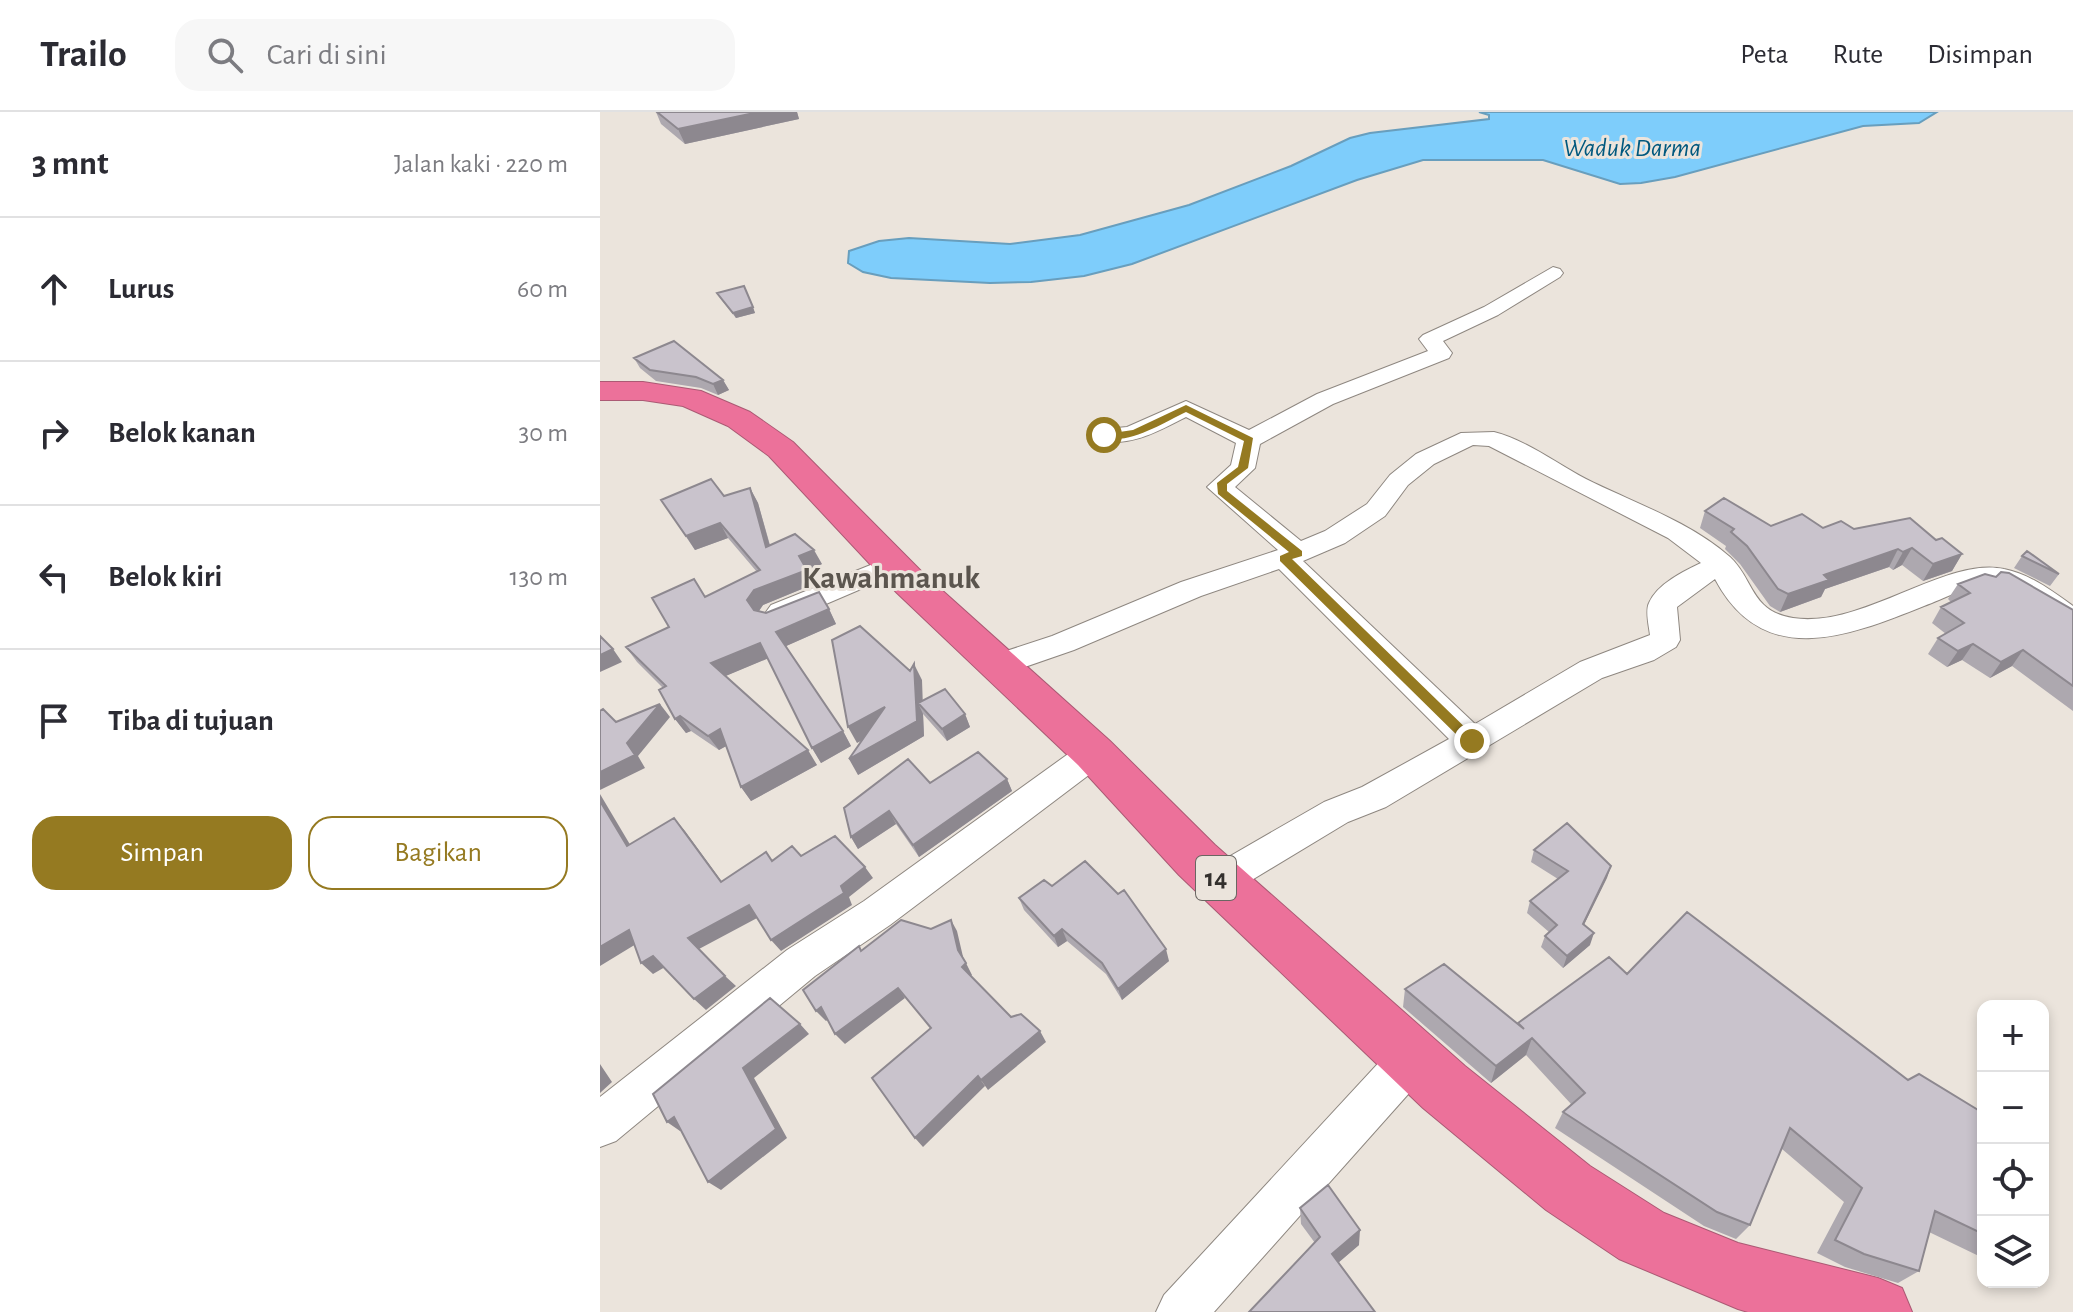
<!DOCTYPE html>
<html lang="id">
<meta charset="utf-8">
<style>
body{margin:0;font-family:"Alegreya Sans",sans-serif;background:#f7f7f7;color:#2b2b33}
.controls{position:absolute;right:24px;bottom:24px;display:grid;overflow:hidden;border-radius:16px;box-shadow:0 4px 12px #0003}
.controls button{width:72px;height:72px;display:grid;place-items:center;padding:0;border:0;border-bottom:2px solid #e1e1e2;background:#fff;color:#2b2b33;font:40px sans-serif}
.stop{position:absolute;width:24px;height:24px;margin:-18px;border:6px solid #957a21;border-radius:50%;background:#fff}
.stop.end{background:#957a21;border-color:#fff;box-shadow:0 2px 8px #0008}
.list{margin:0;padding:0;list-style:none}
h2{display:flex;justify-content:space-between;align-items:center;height:104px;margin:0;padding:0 32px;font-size:34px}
h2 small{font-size:26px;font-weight:400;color:#7c7c81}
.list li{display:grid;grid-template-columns:52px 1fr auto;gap:24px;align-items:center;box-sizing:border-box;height:144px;padding:0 32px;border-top:2px solid #e1e1e2}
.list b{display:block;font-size:30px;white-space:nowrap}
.list em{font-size:26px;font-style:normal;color:#7c7c81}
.actions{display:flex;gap:16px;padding:24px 32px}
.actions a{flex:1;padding:18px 0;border:2px solid #957a21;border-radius:24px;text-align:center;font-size:28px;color:#957a21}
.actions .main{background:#957a21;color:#fff}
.icon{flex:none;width:44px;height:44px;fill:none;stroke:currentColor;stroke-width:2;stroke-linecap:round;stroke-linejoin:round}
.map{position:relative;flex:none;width:1473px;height:1200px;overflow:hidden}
header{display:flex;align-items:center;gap:48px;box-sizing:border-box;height:112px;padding:0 40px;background:#fff;border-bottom:2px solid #e1e1e2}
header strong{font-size:38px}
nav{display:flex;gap:44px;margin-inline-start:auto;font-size:28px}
.search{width:560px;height:72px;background:#f7f7f7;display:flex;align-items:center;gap:20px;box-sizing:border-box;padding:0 28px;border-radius:24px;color:#7c7c81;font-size:30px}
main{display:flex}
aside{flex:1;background:#fff}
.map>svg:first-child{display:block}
.water{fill:#7ecdfb;stroke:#689ebd;stroke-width:2}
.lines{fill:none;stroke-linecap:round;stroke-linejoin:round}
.street-casing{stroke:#8e8780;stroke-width:2}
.highway-casing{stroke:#ab5a74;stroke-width:2}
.street{fill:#fff;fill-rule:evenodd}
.highway{fill:#ec719a;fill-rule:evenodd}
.wall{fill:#ada8af}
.shaded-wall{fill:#8d888f}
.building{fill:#c9c3cc;stroke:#8d888f;stroke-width:2}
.route{fill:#957a21}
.labels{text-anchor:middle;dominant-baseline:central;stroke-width:6;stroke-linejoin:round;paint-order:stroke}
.far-water-label{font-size:26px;font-style:italic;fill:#00587e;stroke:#ebe4dc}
.shield{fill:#ebe4dc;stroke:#6a6662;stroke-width:2}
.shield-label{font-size:26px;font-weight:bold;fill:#33302d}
.quarter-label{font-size:32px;font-weight:bold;fill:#5b554e;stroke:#ebe4dc}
</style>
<header>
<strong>Trailo</strong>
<div class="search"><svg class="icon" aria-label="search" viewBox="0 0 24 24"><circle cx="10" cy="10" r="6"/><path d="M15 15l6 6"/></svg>Cari di sini</div>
<nav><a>Peta</a><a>Rute</a><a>Disimpan</a></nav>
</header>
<main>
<aside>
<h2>3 mnt<small>Jalan kaki · 220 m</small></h2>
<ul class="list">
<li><svg class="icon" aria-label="ahead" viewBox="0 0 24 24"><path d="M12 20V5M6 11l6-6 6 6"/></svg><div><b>Lurus</b></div><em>60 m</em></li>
<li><svg class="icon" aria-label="right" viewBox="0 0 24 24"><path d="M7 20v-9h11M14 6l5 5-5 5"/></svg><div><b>Belok kanan</b></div><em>30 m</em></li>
<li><svg class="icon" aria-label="left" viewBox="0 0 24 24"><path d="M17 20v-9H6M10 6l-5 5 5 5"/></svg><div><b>Belok kiri</b></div><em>130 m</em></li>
<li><svg class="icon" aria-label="arrive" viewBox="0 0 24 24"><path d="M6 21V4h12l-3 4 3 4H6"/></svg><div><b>Tiba di tujuan</b></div></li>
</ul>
<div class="actions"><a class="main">Simpan</a><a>Bagikan</a></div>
</aside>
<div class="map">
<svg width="1473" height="1200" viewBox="0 0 1473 1200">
<rect width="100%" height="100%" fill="#ebe4dc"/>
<path class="water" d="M879,0H1337L1319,11L1263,14L1075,65L1041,71L1020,72L943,48H823L757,68L532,152L484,164L431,170L390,171L291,166L263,160L248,151L249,139L279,129L309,126L410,132L480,123L589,93L691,54L750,26L770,21L889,7V3Z"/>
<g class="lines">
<defs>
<path id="street" d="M953,155L960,157L963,161L960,165L898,203L843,229L852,241L849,246L733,292L660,332L655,356L635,375L701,429L725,419L767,392L790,363L816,342L861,321L894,320C926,328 957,352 986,367C1034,391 1089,409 1130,445C1154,467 1150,499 1193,506C1262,517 1346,444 1404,457C1430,462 1452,479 1473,494V518C1444,510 1420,471 1388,473C1367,474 1343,487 1324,494C1247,525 1163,558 1115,467L1077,495L1080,528L1076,535L1054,548L1002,566L786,695L748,710L632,780L619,785L606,780L601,769L606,758L724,690L762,675L849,627L679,457L601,484L474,538L399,564L388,561L384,553L388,545L452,524L581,470L678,438L607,375L631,353L636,331L586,305C557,320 529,336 496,328L492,323L496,318L527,315L586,289L649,318L717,282L828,239L819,227L823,223L884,195ZM873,333L889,334L1068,426L1101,451C1084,459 1057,472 1049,491C1045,499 1049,514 1050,523L980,550L875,612L703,449L745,431L785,404L808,373L834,352Z
M293,444L303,447L307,453L303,459L191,507L181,510L171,507L166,500L171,493Z
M494,628L506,632L511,641L506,650L290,813L215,864L16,1029L0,1035V985L187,838L264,789L482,632Z
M812,925L827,931L833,946L827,961L614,1200H556L564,1183L797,931Z"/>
<path id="highway" d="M0,270H43L101,279L150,300L193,330L325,463L510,629L615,733L865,954L990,1054L1064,1101L1138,1131L1278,1166L1302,1176L1312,1200H1148L1138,1197L1019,1147L946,1098L823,996L579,763L478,653L297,481L169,344L128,314L83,294L43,288H0Z"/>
</defs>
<use href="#street" class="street-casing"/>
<use href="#highway" class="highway-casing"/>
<use href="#street" class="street"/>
<use href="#highway" class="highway"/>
</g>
<path class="wall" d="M56,0H197L199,7L85,32L61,12Z
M144,174L155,201L136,206L120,186L117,181Z
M34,246L123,268L129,278L118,283L101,276L56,269L40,256Z
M150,376L158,391L170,433L222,452L207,459L214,472L163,493L159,499L166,501L229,497L236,512L186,534L243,619L251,634L221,651L212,636L168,546L125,564L217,653L151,689L141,675L126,634L119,638L91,619L86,621L75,607L63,576L37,550L26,535L69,515L105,485L157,460L128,426L95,438L61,388L124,384Z
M1105,399L1171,414L1254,417L1362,442L1352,459L1323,469L1302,453L1293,458L1289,455L1225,477L1221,485L1180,500L1170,494L1140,452L1125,437L1126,434L1100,416Z
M1422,444L1459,462L1450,474L1414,456Z
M1358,472L1473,498V599L1412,554L1390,566L1362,548L1347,555L1328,542L1338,526L1346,522L1332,511L1341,495L1351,490L1348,487Z
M322,568V589L365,602L370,615L347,629L323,602L324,624L258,663L263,627L257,631Z
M407,667L412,679L319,745L296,712L258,737L251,725L330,671Z
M934,738L1011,754L984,812L990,833L963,856L941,835L945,824L949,820L927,801L930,789L958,767L931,750Z
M419,786L569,849L522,888L506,862L467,829L458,835L424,798Z
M1027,862L1308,968L1383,1001V1146L1329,1120L1319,1159L1298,1171L1245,1155L1217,1141L1244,1090L1182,1037L1150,1113L1136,1127L1104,1114L955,1016L963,1000L971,992L926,943L891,971L803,895L805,877L918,912Z
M700,1096L759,1133L738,1151L715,1131L701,1112Z"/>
<path class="shaded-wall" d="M159,0H197L199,7L85,32L78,17Z
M153,195L155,201L136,206L133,201Z
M123,268L129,278L118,283L113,272Z
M150,376L158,391L174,449L166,435Z
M120,411L128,426L95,438L86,424Z
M1312,436L1302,453L1293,458L1303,440Z
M1298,437L1289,455L1225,477L1221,485L1180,500L1188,482L1224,463Z
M214,438L222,452L207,459L214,472L163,493L156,503L147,488L154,478L199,444Z
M1362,442L1352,459L1323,469L1333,452Z
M229,497L236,512L184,535L176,520Z
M160,531L169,546L121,566L111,551Z
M1373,532L1362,548L1347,555L1358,539Z
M13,537L22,550L0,560V543Z
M1423,538L1412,554L1390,566L1401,550Z
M314,552L322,568L323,596L318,591L323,602L324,624L258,663L249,647Z
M60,592L70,605L38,644L45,656L0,678V660L27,631Z
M285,595L293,611L257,631L248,615Z
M365,602L370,615L347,629L342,617Z
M80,604L91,619L86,621L75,607Z
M120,617L130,632L119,638L108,624Z
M243,619L251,634L221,651L212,636Z
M208,638L217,653L151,689L141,675Z
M407,667L412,679L319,745L313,733Z
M0,682L38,746L27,734L0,689Z
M289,699L296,712L258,737L251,725Z
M74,706L85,719L131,782L121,770Z
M1011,754L1007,766L979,823L983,812Z
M265,755L273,766L249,785L252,793L181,839L171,828Z
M149,793L159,805L99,837L88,826Z
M351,808L357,819L364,849L358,838Z
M462,817L467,829L458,835L454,824Z
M29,818L41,829L0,854V835Z
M994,821L990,833L963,856L967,844Z
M566,837L569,849L522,888L518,877Z
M53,844L65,855L53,862L41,851Z
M366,851L372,863L368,866L362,855Z
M125,864L136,874L106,898L94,887Z
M298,876L305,886L245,932L235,922Z
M221,895L230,906L226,909L216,899Z
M200,912L209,922L154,966L187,1026L121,1078L108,1070L143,956Z
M440,919L446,930L388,978L381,968Z
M932,926L926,943L891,971L896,954Z
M0,952L12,970L0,981Z
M378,964L385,974L323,1035L315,1026Z
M74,1005L86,1015L80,1019L67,1010Z
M760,1118L759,1133L732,1156V1142Z"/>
<path class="building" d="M57,0H159L78,17Z
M144,174L153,195L133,201L117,181Z
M74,229L123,268L113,272L96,265L50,258L34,246Z
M111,367L124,384L150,376L166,435L195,422L214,438L199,444L207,458L154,478L147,488L154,498L166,501L219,480L229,497L176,520L243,619L212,636L160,531L111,551L208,638L141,675L120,617L108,624L80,604L75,607L59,578L66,574L26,535L69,515L52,486L94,467L105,485L160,458L120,411L86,424L61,388Z
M1124,386L1171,414L1202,402L1223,416L1241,409L1254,417L1310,406L1336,428L1342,426L1362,442L1333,452L1312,436L1303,440L1298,437L1224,463L1229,468L1188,482L1178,477L1147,434L1131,420L1134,417L1105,399Z
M1427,439L1459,462L1422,444Z
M1401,460L1409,461L1473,498V574L1423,538L1401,550L1373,532L1358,539L1338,526L1364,511L1341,495L1370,481L1358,472L1385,462L1396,465Z
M260,514L310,559L314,552L317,609L249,647L285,595L248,615L232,528Z
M0,524L13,537L0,543Z
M345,577L365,602L342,617L318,591Z
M60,592L27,631L35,643L0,660V599L3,597L16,610Z
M378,640L407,667L313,733L289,699L251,725L244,696L308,647L330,671Z
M0,689L27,734L74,706L121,770L166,740L172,749L192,734L201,744L235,724L265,755L241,774L244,781L171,828L149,793L88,826L125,864L94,887L53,844L41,851L29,818L0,835Z
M967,711L1011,754L983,812L994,821L967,844L945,824L957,813L930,789L968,759L934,738Z
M485,749L518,782L524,778L566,837L518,877L502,851L462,817L454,824L419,786L444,768L452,774Z
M1087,800L1308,968L1319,962L1383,1001V1122L1335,1099L1319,1159L1264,1142L1235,1128L1262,1076L1190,1016L1150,1113L1117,1100L963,1000L985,981L932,926L896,954L805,877L844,852L924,917L918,911L1009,845L1027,862Z
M301,808L331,817L351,808L358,838L366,851L362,855L411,905L421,902L440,919L381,968L378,964L315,1026L272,966L331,916L298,876L235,922L221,895L216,899L203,878L259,834L261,839Z
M170,886L200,912L143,956L176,1017L108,1070L74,1005L67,1010L53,982Z
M728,1073L760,1118L732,1142L775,1200H649L720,1125L700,1096Z"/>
<path class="route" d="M586,293L653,326L648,356L627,372V379L702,439V444L692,447L876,626V633H867L680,449V444L689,440L618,382L617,371L638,355L644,329L586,300C562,311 524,337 499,323L533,318Z"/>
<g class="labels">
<g class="far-water-label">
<text x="1032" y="36">Waduk Darma</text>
</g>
<rect class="shield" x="596" y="744" width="40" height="44" rx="6"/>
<g class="shield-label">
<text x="616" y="766">14</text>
</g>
<g class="quarter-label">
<text x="291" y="466">Kawahmanuk</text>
</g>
</g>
</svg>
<div class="controls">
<button>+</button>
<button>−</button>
<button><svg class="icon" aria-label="locate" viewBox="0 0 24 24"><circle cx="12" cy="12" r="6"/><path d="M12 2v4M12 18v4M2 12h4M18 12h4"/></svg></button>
<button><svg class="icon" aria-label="layers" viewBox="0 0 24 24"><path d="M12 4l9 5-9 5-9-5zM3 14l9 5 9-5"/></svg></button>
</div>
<div class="stop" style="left:504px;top:323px"></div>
<div class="stop end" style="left:872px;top:629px"></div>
</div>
</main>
